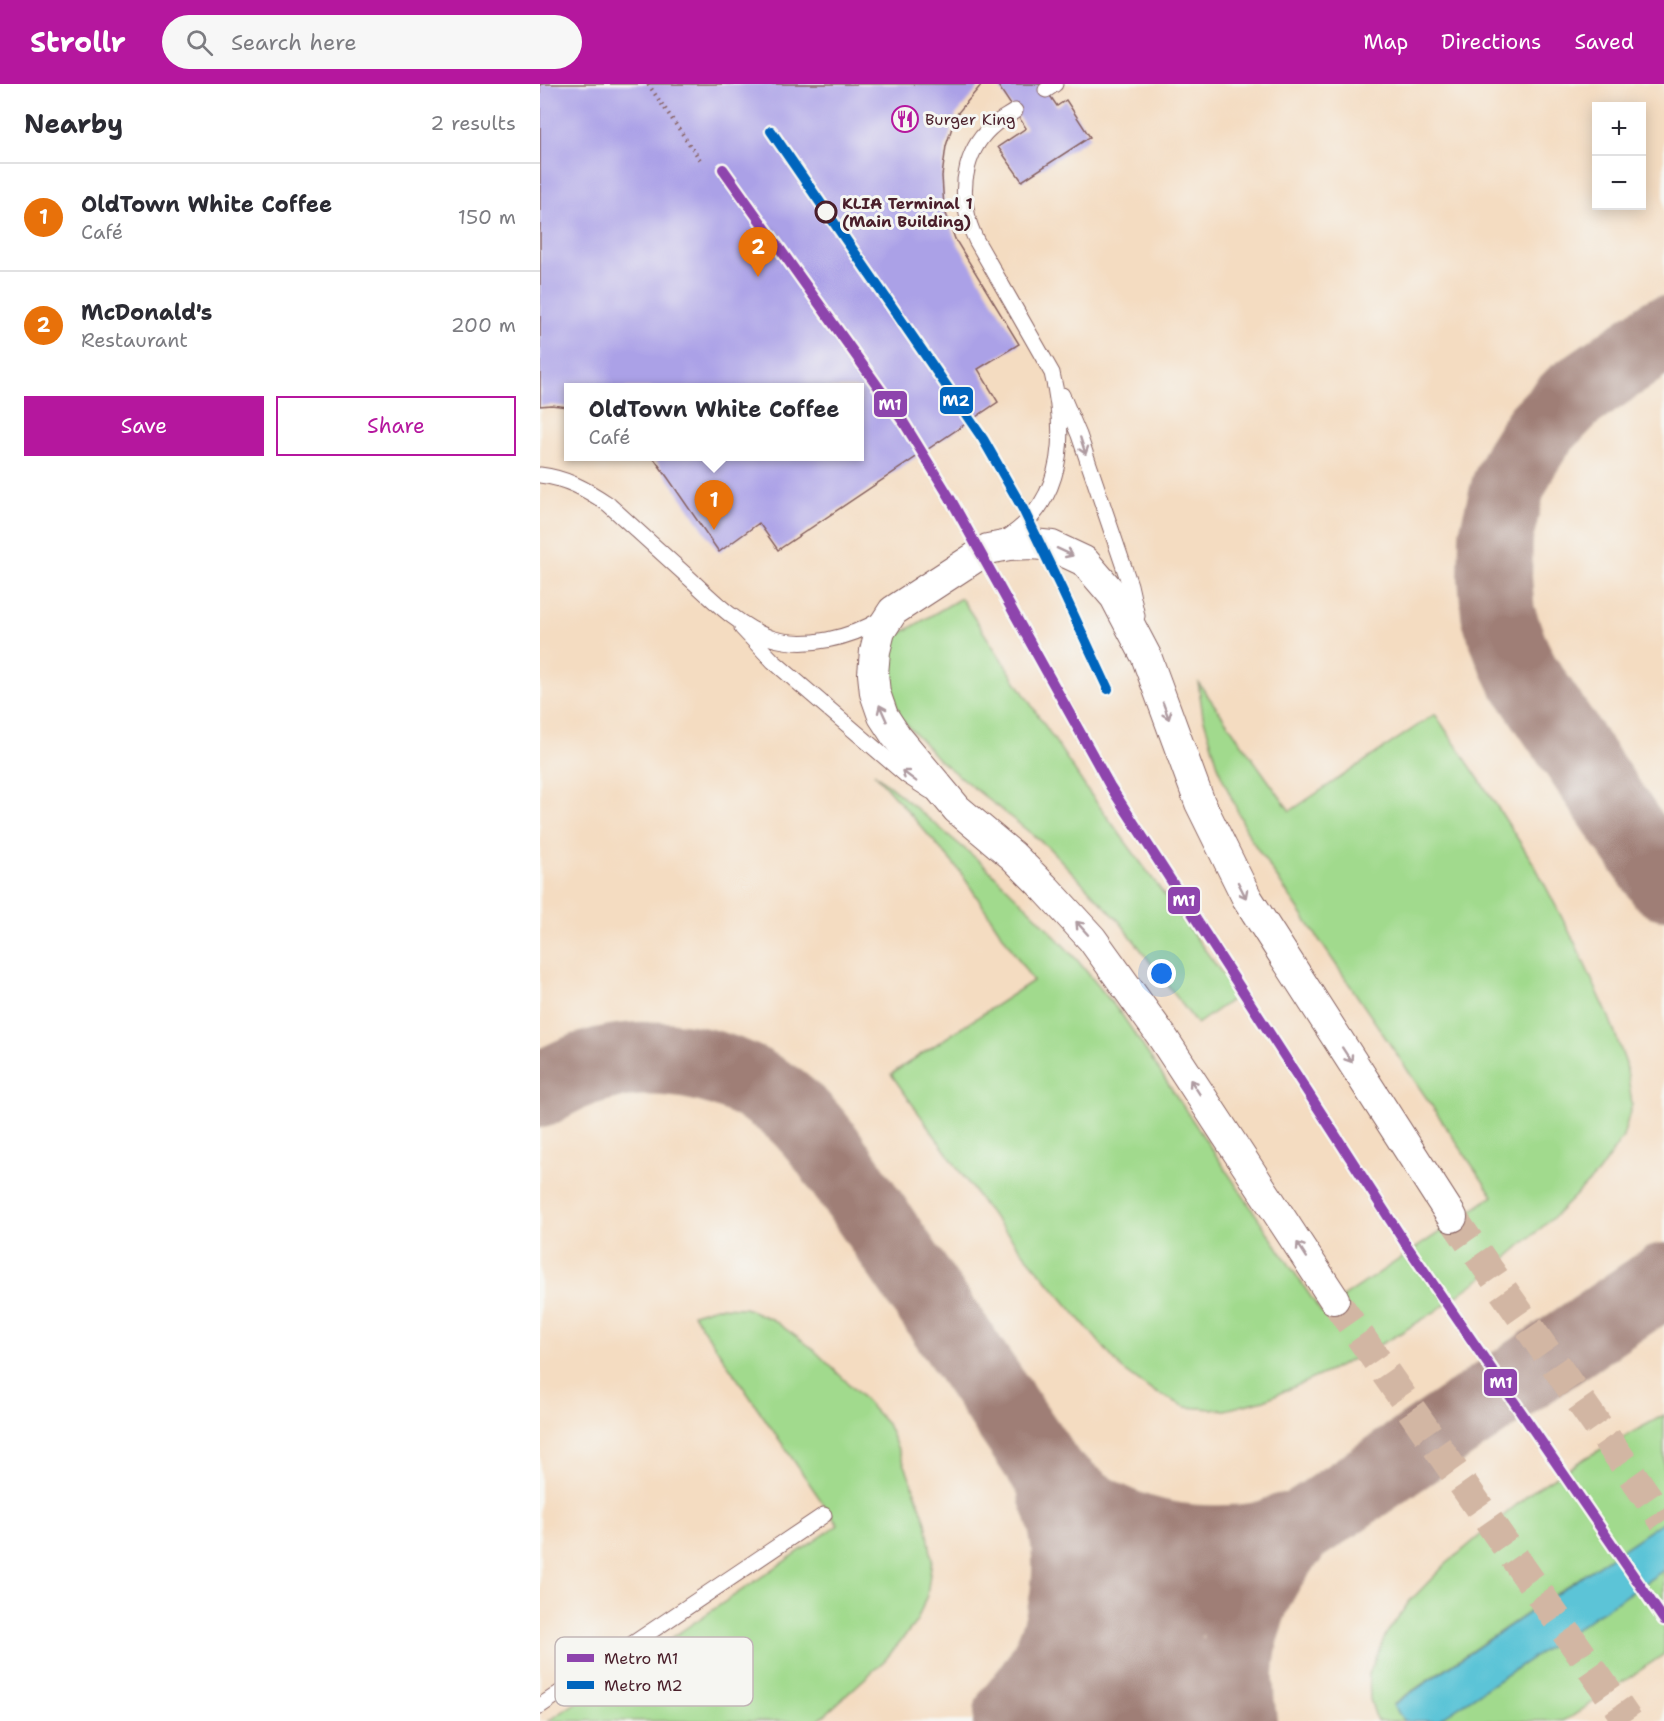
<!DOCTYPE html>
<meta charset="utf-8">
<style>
body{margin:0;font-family:"Shantell Sans",sans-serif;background:#f7f7f7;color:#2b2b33}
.controls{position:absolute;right:18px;top:18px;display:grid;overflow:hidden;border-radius:0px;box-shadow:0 3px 15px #0003}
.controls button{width:54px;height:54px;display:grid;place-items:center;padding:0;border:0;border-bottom:2px solid #e1e1e2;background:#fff;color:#2b2b33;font:30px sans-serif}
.you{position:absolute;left:622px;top:890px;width:21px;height:21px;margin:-15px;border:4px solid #fff;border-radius:50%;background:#1a73e8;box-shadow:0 0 0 9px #1a73e833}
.badge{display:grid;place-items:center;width:39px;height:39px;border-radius:50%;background:#b5179e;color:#fff;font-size:20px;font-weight:700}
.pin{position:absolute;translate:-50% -50px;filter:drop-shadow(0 2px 3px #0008)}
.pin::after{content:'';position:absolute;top:32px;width:21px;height:18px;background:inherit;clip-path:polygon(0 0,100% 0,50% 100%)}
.popup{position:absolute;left:24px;top:299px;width:300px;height:78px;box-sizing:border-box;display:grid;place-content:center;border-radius:0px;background:#fff;filter:drop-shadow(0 2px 4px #0005);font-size:20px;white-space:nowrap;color:#7c7c81}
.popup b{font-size:22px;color:#2b2b33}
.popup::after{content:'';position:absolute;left:50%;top:100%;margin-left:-12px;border:12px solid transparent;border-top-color:#fff}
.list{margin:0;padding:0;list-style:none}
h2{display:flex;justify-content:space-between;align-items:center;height:78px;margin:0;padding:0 24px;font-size:26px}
h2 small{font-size:20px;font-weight:400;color:#7c7c81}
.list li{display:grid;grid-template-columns:39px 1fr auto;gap:18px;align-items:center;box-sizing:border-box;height:108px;padding:0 24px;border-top:2px solid #e1e1e2}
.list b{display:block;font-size:22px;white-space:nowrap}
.list p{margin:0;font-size:20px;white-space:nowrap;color:#7c7c81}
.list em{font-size:20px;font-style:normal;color:#7c7c81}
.actions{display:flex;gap:12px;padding:18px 24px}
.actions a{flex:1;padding:14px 0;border:2px solid #b5179e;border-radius:0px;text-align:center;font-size:21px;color:#b5179e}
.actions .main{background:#b5179e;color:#fff}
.icon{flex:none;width:33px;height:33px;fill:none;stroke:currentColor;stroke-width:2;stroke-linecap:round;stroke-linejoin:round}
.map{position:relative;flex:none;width:1124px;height:1637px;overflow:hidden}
header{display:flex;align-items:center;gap:36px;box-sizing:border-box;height:84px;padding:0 30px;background:#b5179e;color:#fff}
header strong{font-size:28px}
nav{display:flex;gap:33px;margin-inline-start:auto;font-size:21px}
.search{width:420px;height:54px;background:#f7f7f7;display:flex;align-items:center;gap:15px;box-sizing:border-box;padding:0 21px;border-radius:33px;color:#7c7c81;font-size:22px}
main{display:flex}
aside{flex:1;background:#fff}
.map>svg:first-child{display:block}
.green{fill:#a1da8d;stroke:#767c5c;stroke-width:1.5}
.water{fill:#5bc4d7;stroke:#527281;stroke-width:1.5}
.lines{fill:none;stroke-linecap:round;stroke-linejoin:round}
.taxiway{stroke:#9f7e76;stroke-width:74}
.building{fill:#aba1e7}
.street-tunnel{stroke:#d2b6a3;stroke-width:30;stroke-dasharray:30 15;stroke-linecap:butt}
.lane-casing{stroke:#866160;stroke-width:17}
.street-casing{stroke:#866160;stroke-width:32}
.path{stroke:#866160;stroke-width:4;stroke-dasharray:1.5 4.5;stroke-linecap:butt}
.lane{stroke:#fff;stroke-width:15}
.street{stroke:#fff;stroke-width:30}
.metro-1-casing{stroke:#f6f6f2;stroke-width:15}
.metro-2-casing{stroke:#f6f6f2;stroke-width:15}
.metro-1{stroke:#8e44ad;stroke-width:10}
.metro-2{stroke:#0065bd;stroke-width:10}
.oneway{stroke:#ae9aa0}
.stop-dot{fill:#f6f6f2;stroke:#4a1f2b;stroke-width:3}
.labels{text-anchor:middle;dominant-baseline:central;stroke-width:6;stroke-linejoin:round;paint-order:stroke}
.poi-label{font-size:16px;fill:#4a1f2b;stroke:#f6f6f2;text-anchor:start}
.stop-label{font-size:16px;font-weight:bold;fill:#4a1f2b;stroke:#f6f6f2;text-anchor:start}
.key{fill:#f6f6f2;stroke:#c2b6b6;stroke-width:1.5}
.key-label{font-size:16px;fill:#4a1f2b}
.line-badge{stroke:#f6f6f2;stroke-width:2}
.badge-label{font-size:16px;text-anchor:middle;font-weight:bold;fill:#fff}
</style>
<header>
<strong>Strollr</strong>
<div class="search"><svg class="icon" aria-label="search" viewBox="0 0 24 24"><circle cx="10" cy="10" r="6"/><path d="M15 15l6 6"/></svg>Search here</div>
<nav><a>Map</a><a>Directions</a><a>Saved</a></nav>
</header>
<main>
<aside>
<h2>Nearby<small>2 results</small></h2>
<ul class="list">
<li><span class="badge" style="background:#e8710a">1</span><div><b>OldTown White Coffee</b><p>Café</p></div><em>150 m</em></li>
<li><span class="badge" style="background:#e8710a">2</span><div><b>McDonald's</b><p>Restaurant</p></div><em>200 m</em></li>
</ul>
<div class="actions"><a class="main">Save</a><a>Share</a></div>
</aside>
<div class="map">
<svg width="1124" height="1637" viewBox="0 0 1124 1637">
<rect width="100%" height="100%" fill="#f6f6f2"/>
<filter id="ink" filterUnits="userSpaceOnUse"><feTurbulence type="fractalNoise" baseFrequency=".0167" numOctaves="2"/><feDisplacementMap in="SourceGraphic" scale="12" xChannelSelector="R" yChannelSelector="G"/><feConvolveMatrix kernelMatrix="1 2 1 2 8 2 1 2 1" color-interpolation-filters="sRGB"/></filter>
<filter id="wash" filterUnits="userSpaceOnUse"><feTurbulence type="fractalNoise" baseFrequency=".008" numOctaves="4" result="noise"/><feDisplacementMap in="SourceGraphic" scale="24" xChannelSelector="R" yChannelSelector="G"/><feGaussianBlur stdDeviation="1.35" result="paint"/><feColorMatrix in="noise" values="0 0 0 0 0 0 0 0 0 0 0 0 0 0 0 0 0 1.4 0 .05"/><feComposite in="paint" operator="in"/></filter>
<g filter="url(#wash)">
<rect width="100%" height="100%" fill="#f4dcc1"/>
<path class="green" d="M421,514L546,704L698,911L657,940L580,838L508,763L399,676L359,632L346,581L358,551Z
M658,598L750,727L895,630L951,713L995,782L1034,857L1069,933L1086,980L1092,1020L1083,1053L1058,1089L1016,1131L954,1185L896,1227L854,1253L790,1287L724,1316L685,1326L646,1323L611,1306L582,1285L445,1123L351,990L493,897L419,786L334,689L444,781L497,833L538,877L582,931L781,1228L953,1112L710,754L681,691L663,632Z
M176,1223L205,1224L233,1236L272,1264L321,1312L347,1340L367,1386L386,1438L392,1475L387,1511L377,1537L345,1576L278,1637H9L298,1441L153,1230Z
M1124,1331V1437L853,1620L864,1637H837L830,1615L829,1590L846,1550L869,1518L905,1481L994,1406L1047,1373Z
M1124,1486V1570L1031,1633L1023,1637H897Z"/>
<path class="water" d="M1124,1437V1486L897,1637H864L853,1621Z"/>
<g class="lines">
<path class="taxiway" d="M1124,249L1033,312L999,347L980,377L968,403L956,452L955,494L958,530L971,566L983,591L1124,799
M0,1007C75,956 185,967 253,1027C266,1038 276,1051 286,1064L612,1541L658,1617L673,1637
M525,1404C569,1445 628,1461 687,1458C707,1458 727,1455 745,1446
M471,1629C482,1616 492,1603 501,1588C531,1537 539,1465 515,1410
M470,1637L612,1541L790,1424L1124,1196
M480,1637C491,1634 502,1631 513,1628C547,1621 593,1625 626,1637
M700,1637C691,1583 701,1522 734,1477C739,1469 744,1461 751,1455"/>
</g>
<g id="blocks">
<path class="building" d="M0,0H442L416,31L406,62L402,92L404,124L415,155L479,260L438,285L458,318L238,466L219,439L179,468L128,394L112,372H320V304H28V323L11,321L0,322Z
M457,0H502L517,22L526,16L550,53L482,97L458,63L486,44Z"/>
</g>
</g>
<g filter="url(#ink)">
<use href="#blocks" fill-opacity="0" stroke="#866160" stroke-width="1.5"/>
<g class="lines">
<path class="street-tunnel" d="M912,1133L1124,1437
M794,1215L1088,1637"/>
<defs>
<path id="lane" d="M506,6L515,0
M522,311L539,351L590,501L597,532
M0,391C26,394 46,405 68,420C94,444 120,467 146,491C171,514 197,542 231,554C266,565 311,554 341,535
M463,456C525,419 527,352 512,289L436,156C433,149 429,141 428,134C419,100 427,62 455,40C461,35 468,32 475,27
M202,544L233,577L367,692L390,707
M0,1622L284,1431"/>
<path id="street" d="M794,1215L621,951L552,855L506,805L473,772L417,725L356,652L343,632L335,609L333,590L335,567L340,547L353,527L448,465L469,461L493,460L512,462L544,477L575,513L606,572L660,719L707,814L912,1133"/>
</defs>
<use href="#lane" class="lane-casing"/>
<use href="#street" class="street-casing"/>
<path class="path" d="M108,0L161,77"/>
<use href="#lane" class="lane"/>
<use href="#street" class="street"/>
<defs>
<path id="metro-1" d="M183,85L364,339L410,414L570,702L867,1162L1124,1536"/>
<path id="metro-2" d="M231,47L443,355L483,425L522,506L568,605"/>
</defs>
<use href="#metro-1" class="metro-1-casing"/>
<use href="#metro-2" class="metro-2-casing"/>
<use href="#metro-1" class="metro-1"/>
<use href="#metro-2" class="metro-2"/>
</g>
<defs><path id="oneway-shaft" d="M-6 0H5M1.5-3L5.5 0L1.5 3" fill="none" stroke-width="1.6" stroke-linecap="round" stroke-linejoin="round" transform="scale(1.5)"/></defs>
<g class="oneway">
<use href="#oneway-shaft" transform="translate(543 362) rotate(72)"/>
<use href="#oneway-shaft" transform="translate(525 468) rotate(25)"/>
<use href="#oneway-shaft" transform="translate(626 627) rotate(70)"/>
<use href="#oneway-shaft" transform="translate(343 629) rotate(-114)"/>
<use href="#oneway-shaft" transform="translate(369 692) rotate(-143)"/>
<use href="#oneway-shaft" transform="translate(702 806) rotate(63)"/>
<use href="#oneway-shaft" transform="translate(542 844) rotate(-132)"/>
<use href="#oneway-shaft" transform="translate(807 971) rotate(57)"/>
<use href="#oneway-shaft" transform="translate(655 1003) rotate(-123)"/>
<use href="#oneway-shaft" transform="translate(762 1166) rotate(-123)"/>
</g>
</g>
<defs>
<symbol id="restaurant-ring" viewBox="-11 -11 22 22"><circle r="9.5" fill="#f6f6f2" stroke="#b5179e" stroke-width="1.5"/><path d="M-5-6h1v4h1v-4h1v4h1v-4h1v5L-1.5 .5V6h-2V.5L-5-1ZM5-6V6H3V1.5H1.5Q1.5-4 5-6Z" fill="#b5179e"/></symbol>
</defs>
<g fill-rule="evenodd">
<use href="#restaurant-ring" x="350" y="20" width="30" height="30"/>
</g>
<circle class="stop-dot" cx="286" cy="128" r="10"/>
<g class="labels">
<g class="poi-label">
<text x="385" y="35">Burger King</text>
</g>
<g class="stop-label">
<text x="302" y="119">KLIA Terminal 1<tspan x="302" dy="18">(Main Building)</tspan></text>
</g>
</g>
<rect x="15" y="1553" width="198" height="69" rx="9" class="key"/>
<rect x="27" y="1570" width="27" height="8" fill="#8e44ad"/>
<rect x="27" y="1597" width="27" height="8" fill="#0065bd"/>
<g class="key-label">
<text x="64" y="1580">Metro M1</text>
<text x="64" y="1607">Metro M2</text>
</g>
<g class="line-badge">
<rect x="399" y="302" width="35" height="29" rx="6" fill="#0065bd"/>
<rect x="333" y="306" width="35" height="28" rx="6" fill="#8e44ad"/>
<rect x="627" y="802" width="34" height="29" rx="6" fill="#8e44ad"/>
<rect x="943" y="1284" width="35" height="29" rx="6" fill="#8e44ad"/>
</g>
<g class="badge-label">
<text x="416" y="322">M2</text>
<text x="350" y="326">M1</text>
<text x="644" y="822">M1</text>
<text x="961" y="1304">M1</text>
</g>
</svg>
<div class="controls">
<button>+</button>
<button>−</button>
</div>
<div class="you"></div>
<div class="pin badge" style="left:174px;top:446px;background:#e8710a">1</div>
<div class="popup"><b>OldTown White Coffee</b>Café</div>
<div class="pin badge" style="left:218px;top:193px;background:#e8710a">2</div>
</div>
</main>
